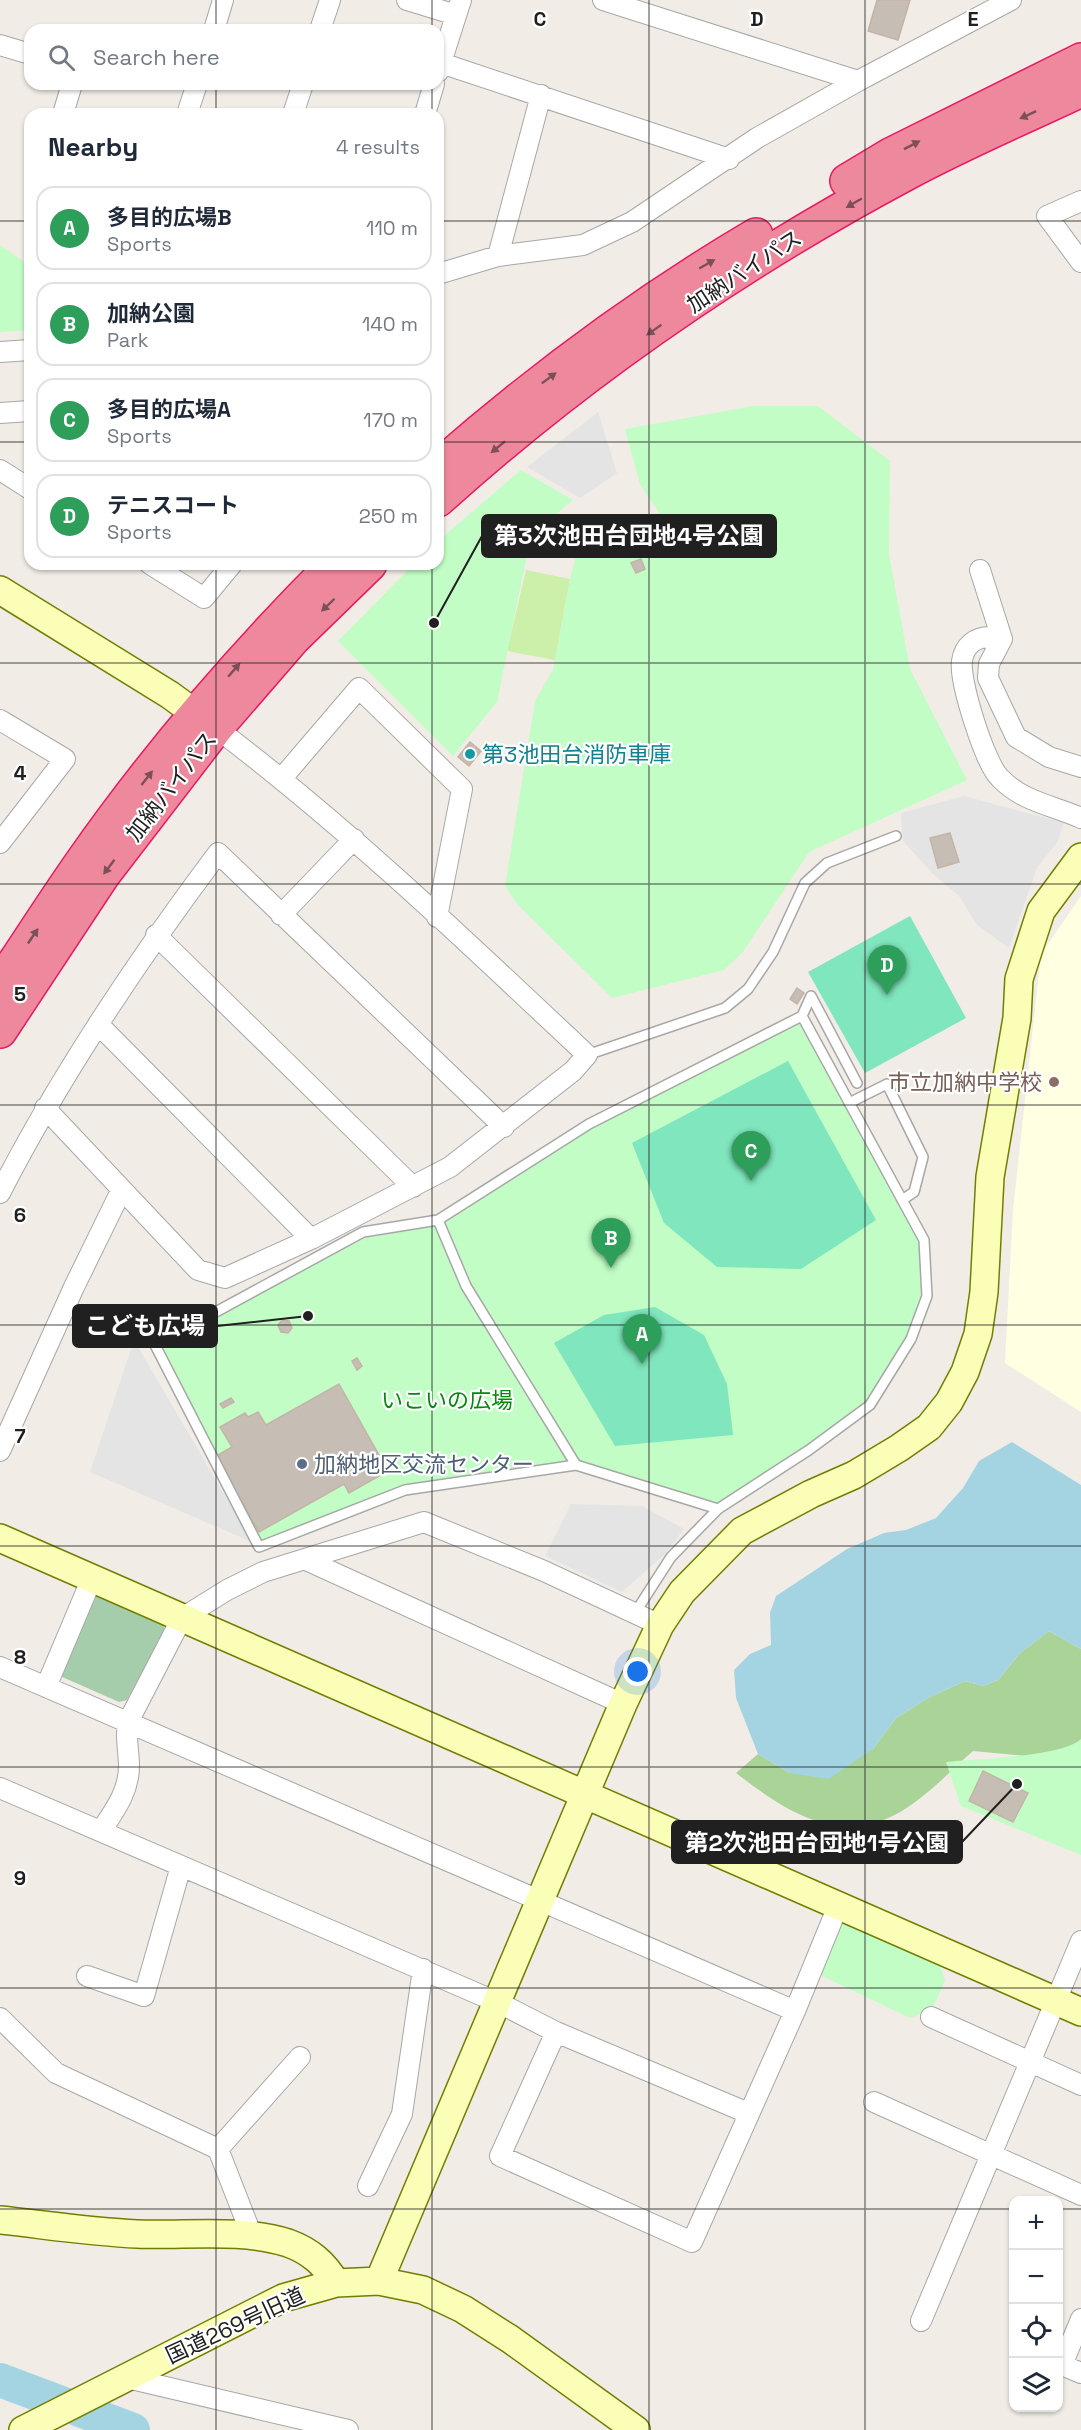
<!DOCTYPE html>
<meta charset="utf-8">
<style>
body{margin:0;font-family:"Space Grotesk","Noto Sans JP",sans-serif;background:#f2f2f3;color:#1f2937}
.controls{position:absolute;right:18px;bottom:18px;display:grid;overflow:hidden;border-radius:12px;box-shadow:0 2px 4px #0004}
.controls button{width:54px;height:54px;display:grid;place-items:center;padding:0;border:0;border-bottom:2px solid #e0e1e3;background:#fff;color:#1f2937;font:30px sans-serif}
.you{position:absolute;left:638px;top:1672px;width:21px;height:21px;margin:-15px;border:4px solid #fff;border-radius:50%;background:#1a73e8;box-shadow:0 0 0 9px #1a73e833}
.badge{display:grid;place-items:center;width:39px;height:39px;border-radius:50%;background:#2563eb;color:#fff;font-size:20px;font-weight:700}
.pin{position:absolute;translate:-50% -50px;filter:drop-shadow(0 2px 3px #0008)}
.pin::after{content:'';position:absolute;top:32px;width:21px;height:18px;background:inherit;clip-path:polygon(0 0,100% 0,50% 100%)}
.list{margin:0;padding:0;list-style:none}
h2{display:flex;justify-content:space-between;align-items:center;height:78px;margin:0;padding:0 24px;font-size:26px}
h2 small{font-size:20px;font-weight:400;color:#747a83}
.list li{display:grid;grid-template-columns:39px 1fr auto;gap:18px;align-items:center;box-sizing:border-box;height:84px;margin:0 12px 12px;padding:0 12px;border:2px solid #e0e1e3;border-radius:18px}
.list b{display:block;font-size:22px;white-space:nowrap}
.list p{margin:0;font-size:20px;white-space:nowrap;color:#747a83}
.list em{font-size:20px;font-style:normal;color:#747a83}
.icon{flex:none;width:33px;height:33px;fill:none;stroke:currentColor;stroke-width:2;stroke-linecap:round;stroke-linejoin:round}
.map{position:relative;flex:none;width:1081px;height:2430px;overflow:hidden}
.search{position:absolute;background:#fff;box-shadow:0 2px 4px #0004;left:24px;top:24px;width:420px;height:66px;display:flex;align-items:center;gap:15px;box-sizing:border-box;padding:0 21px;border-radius:18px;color:#747a83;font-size:22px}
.panel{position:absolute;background:#fff;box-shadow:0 2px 4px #0004;left:24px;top:108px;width:420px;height:462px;border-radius:18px}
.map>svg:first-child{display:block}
.education{fill:#ffffe1}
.grass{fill:#ccefa9}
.forest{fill:#aad398}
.cemetery{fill:#a5ccab}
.park{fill:#c1fdc5}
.pitch{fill:#7fe6bd}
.parking{fill:#e4e4e4}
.water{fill:#a4d4e2}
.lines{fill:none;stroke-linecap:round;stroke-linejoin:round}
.river{stroke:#a4d4e2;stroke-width:34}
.building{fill:#c6bdb5;stroke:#c4b4a7;stroke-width:1.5}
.lane-casing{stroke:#a7a7a7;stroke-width:12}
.street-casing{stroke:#a7a7a7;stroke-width:22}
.secondary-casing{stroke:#727e00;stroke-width:30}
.highway-casing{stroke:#e81a63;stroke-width:36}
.lane{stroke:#fff;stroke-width:9}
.street{stroke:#fff;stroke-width:20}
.secondary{stroke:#fbfeb7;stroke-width:27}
.highway{stroke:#ee899d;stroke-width:33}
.oneway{fill:#7d4f58}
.grid{fill:none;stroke:#202020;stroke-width:1.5;stroke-opacity:0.55}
.culture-dot{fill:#0f9aa8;stroke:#fff;stroke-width:2}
.education-dot{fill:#8d6e63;stroke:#fff;stroke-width:2}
.service-dot{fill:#5c6f8a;stroke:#fff;stroke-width:2}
.labels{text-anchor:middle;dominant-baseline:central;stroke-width:4.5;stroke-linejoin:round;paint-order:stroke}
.street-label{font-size:22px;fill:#202020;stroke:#fff}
.culture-label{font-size:22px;fill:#0d838f;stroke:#fff;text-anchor:start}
.education-label{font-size:22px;fill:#785e54;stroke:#fff;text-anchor:end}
.park-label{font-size:22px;fill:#04890d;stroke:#fff}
.service-label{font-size:22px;fill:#4e5e75;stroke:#fff;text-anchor:start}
.grid-label{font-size:20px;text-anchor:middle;font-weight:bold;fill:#202020;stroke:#fff;stroke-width:4.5;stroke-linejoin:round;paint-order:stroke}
.leader{fill:none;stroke:#202020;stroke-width:2}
.callout-dot{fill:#202020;stroke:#fff;stroke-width:2}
.callout{fill:#202020;stroke:#202020;stroke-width:2}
.callout-label{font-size:24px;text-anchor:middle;font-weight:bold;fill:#fff}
</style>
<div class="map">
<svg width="1081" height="2430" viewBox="0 0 1081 2430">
<rect width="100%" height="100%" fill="#f1ede6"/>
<path class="education" d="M1081,896V1412L1005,1363L1013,1210L1041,954Z"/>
<path class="grass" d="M526,570L570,579L555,660L507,651Z"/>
<path class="forest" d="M1049,1631L1081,1649V1761L973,1751C947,1774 918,1806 886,1819C829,1842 779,1806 736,1773L758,1754L790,1773L873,1749L896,1718L928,1698L965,1681L983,1686L998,1680L1020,1653Z"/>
<path class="cemetery" d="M97,1592L162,1619L165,1631L127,1700L119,1702L60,1676Z"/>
<path class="park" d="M0,245L30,266V330L0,332Z
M753,406H818L890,461L889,554L910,669L967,780L809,852L743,952L724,970L612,998L517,904L505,886L535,701L553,670L570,579L578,548L612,525L660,514L640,484L625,429Z
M521,470L573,500L531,535L497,702L453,756L338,641L414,564H438V541Z
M802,1016L924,1240L927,1296L911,1339L870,1405L718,1509L575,1465L405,1490L259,1547L155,1345L363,1232L438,1220L589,1124Z
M1081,1739V1855L961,1806L946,1762C975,1759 1062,1757 1081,1739Z
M851,1921L940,1966L945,1981L932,2009L910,2018L820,1975L842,1925Z"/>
<path class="pitch" d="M910,916L966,1018L865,1073L808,972Z
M788,1061L876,1220L801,1269L717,1267L664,1223L632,1143Z
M655,1307L704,1335L727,1384L733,1435L615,1446L554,1343L604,1315Z"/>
<path class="parking" d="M598,412L617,473L580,498L527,467Z
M964,796L1064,823L1058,841L1037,868L1009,948L977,925L959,896L933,874L903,841L901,813Z
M134,1340L252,1542L90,1472Z
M571,1504L642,1506L684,1529L664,1555L622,1592L545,1556Z"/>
<path class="water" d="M1012,1442L1081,1485V1649L1049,1631L1020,1653L998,1680L983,1686L965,1681L928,1698L896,1718L873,1749L829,1779L790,1773L758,1754L736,1698L734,1670L750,1654L771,1645L770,1613L776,1596L847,1549L884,1533L906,1530L936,1518L963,1488L979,1461Z"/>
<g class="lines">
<path class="river" d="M0,2380L133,2430"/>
</g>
<path class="building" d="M877,0H910L898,40L868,31Z
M641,559L645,569L636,573L631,563Z
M470,742L481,751L469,766L458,757Z
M950,833L959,862L938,868L930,838Z
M797,988L804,993L797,1004L790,999Z
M282,1320L289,1321L292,1328L288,1333L281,1332L278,1325Z
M357,1358L362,1366L357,1370L352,1361Z
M339,1384L388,1471L349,1493L344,1484L259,1532L216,1456L232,1447L220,1427L245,1413L248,1417L258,1412L266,1425Z
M231,1398L234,1402L223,1408L220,1404Z
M983,1771L1028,1793L1013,1822L969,1801Z"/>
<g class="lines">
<defs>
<path id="lane" d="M802,1016L811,996L857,1083
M587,1055L725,1008L748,989L773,952L805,883L827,863L896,836
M849,1103L887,1084L923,1157L914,1192L902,1200
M438,1220L466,1286L576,1465
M635,1613L671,1557L718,1509L809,1450L870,1405L911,1339L927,1296L924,1240L802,1016L589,1124L438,1220L363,1232L155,1345L259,1547L405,1490L576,1465L718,1509"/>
<path id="street" d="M407,0L456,15
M603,0L858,81
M214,30L223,0
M320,30L330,0
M0,45L30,54
M441,63L729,159
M438,72L461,0
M63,114L72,84
M187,114L197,84
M293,114L303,84
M425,114L434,84
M1081,201L1047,216L1081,262
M498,256L541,95
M438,274L498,256L583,245L632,222L757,138L858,81L1011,0
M0,352L30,350
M0,413L30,411
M0,470L30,489
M150,564L204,598L232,564
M980,570L1002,639L989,664L988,678L1016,737L1049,757L1081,767
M997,647L990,637C975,637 964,646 962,661C959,681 985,764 1000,778C1023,802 1052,805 1081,818
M0,720L65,759L0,843
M282,778L359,688L462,789L437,917
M281,915L354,839
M156,935L413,1187
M98,1024L311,1239
M45,1108L198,1270L225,1278L311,1239L450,1167L573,1071L587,1055C467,942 347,827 216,728
M0,1193C62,1072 137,961 218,853L504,1127
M0,1451L74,1287L121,1191
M306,1560L623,1704
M0,1667L795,2011
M46,1687L92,1578
M0,1788L497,2002L556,2032L748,2113
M101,1831C114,1811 129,1792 129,1766C129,1751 125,1738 128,1722L182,1618L227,1590L263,1572L424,1522L544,1571L660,1625
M87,1976L144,1996L181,1866
M931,2017L1081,2085
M0,2018L56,2073L218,2149L252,2236
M556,2032L500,2156L692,2242L795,2011L838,1906
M874,2102L1081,2195
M218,2149L300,2057
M368,2186L402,2114L423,1969
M1081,2319L1062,2365L1081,2373
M921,2321L1081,1941
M123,2377L348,2430"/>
<path id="secondary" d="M0,590L170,695L211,725
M0,1538L1081,2012
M0,2220C46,2225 91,2232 137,2234C184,2236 243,2228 288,2243C310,2251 324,2263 336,2283
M379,2281L623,1704L660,1625L682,1592L742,1531L811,1494L854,1475L899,1448L929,1427L949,1402L965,1372L978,1334L984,1292L990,1177L1017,1018L1019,979L1041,911L1081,857
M23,2430L283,2298L336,2283L379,2281L423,2290L463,2309L510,2339L636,2430"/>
<path id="highway" d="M847,181L892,154L1081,60
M438,467C535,382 644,301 756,235
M438,500C580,372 740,262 909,172C965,142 1024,117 1081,90
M0,984C27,944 53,903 81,863C155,757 243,655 334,564
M0,1031L103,875L216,728L294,638L370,564"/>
</defs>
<use href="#lane" class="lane-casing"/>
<use href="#street" class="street-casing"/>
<use href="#secondary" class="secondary-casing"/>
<use href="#highway" class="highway-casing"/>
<use href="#lane" class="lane"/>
<use href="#street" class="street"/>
<use href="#secondary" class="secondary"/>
<use href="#highway" class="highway"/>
</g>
<defs><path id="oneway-solid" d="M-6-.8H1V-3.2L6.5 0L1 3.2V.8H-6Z" transform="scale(1.5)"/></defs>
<g class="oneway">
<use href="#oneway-solid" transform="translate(1028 115) rotate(155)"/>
<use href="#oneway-solid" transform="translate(912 145) rotate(-27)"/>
<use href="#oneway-solid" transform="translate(854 203) rotate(150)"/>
<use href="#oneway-solid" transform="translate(707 264) rotate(-30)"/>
<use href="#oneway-solid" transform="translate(654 330) rotate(145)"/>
<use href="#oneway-solid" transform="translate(549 378) rotate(-37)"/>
<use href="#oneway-solid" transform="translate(498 447) rotate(141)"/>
<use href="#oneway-solid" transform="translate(328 605) rotate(136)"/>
<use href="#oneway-solid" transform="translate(234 670) rotate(-49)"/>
<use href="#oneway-solid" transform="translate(147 778) rotate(-52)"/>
<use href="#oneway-solid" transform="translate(109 867) rotate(127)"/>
<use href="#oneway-solid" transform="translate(33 936) rotate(-56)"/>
</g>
<path class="grid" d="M216,0V30M432,0V30M649,0V2430M865,0V2430M216,84V114M432,84V114M0,221H30M438,221H1081M0,442H30M438,442H1081M216,564V2430M432,564V2430M0,663H1081M0,884H1081M0,1105H1081M0,1325H1081M0,1546H1081M0,1767H1081M0,1988H1081M0,2209H1014M1058,2209H1081"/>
<circle class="culture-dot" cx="470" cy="754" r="6"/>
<circle class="education-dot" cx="1054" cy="1082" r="6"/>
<circle class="service-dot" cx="302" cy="1464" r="6"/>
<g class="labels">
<g class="street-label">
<text transform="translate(744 271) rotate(-33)">加納バイパス</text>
<text transform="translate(171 786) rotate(-52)">加納バイパス</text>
<text transform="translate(235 2325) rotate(-25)">国道269号旧道</text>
</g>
<g class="culture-label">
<text x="482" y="754">第3池田台消防車庫</text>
</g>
<g class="education-label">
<text x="1042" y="1082">市立加納中学校</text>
</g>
<g class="park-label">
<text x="447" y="1400">いこいの広場</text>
</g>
<g class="service-label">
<text x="314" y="1464">加納地区交流センター</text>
</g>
</g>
<g class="grid-label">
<text x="540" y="26">C</text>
<text x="757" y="26">D</text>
<text x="973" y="26">E</text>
<text x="20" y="780">4</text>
<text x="20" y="1001">5</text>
<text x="20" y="1222">6</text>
<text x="20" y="1443">7</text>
<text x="20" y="1664">8</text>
<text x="20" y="1885">9</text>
</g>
<path class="leader" d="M434 623L482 536M308 1316L217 1326M1017 1784L962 1842"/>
<g class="callout-dot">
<circle cx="434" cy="623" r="6"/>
<circle cx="308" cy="1316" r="6"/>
<circle cx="1017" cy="1784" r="6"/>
</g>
<g class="callout">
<rect x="482" y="515" width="294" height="42" rx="6"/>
<rect x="73" y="1305" width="144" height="42" rx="6"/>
<rect x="672" y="1821" width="290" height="42" rx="6"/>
</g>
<g class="callout-label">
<text x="629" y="544">第3次池田台団地4号公園</text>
<text x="145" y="1334">こども広場</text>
<text x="817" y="1851">第2次池田台団地1号公園</text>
</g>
</svg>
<div class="controls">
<button>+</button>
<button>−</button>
<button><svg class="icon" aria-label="locate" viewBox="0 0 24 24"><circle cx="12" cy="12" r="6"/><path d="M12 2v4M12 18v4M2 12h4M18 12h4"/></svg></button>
<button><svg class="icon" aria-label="layers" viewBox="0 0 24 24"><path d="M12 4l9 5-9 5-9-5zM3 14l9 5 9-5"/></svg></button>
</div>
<div class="you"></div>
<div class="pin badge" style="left:642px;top:1364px;background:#2e9e5b">A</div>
<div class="pin badge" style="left:611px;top:1268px;background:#2e9e5b">B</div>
<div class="pin badge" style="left:751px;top:1181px;background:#2e9e5b">C</div>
<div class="pin badge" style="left:887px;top:995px;background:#2e9e5b">D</div>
<div class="search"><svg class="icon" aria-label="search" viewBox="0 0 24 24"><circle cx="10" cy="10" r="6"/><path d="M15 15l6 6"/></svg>Search here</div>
<section class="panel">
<h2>Nearby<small>4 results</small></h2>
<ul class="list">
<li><span class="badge" style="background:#2e9e5b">A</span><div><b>多目的広場B</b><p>Sports</p></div><em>110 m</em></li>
<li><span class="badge" style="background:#2e9e5b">B</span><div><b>加納公園</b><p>Park</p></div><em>140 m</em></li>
<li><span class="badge" style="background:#2e9e5b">C</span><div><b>多目的広場A</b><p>Sports</p></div><em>170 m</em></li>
<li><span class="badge" style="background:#2e9e5b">D</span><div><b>テニスコート</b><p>Sports</p></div><em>250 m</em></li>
</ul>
</section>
</div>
